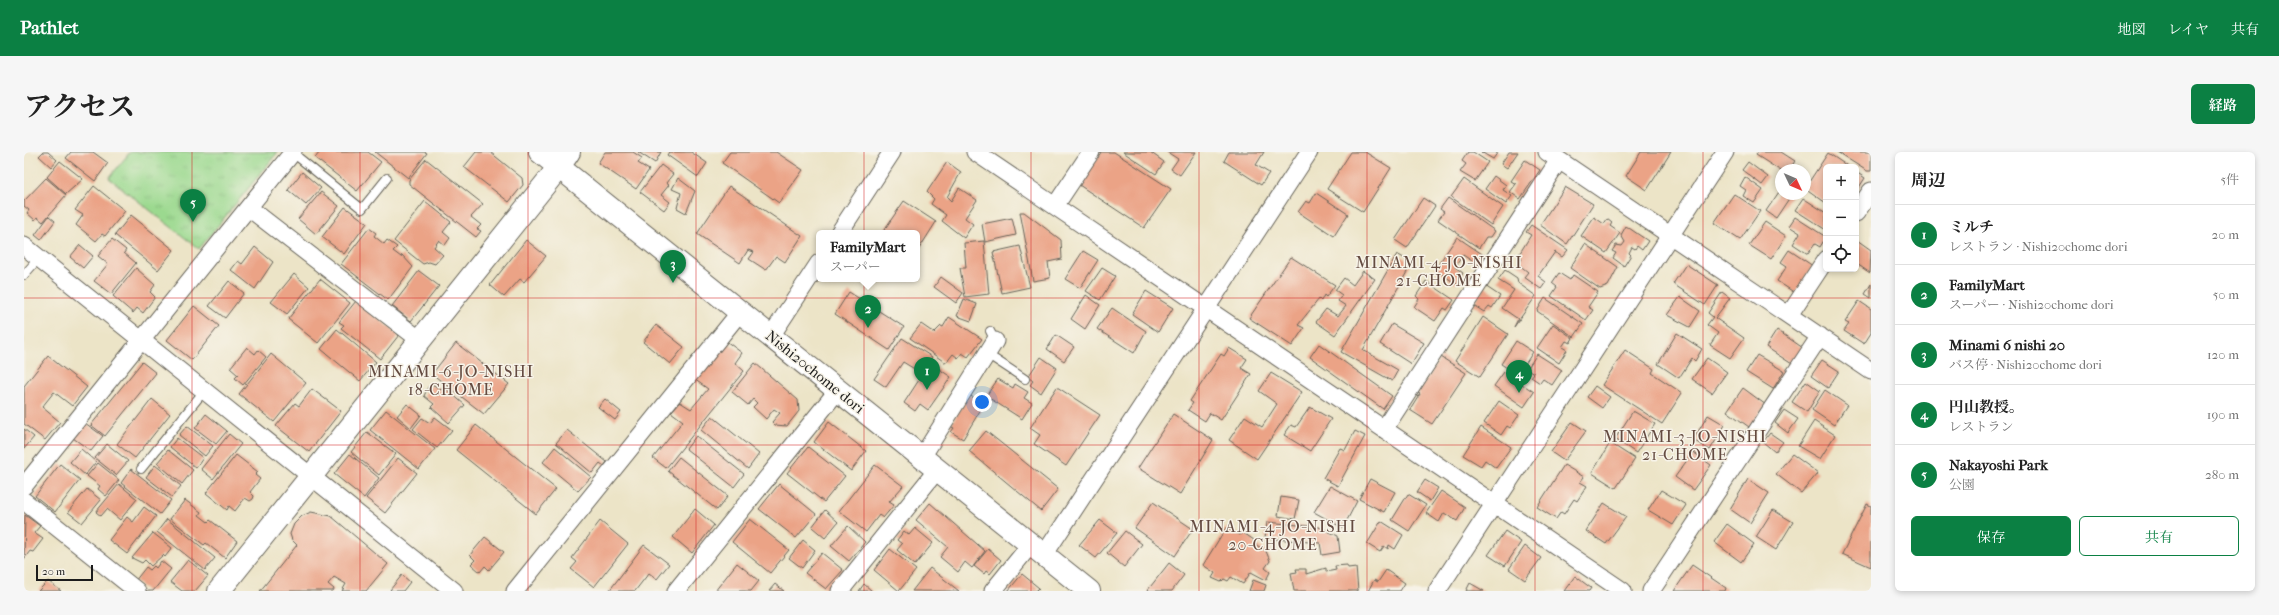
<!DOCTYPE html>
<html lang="ja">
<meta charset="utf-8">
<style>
body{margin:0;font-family:"IM FELL French Canon","Noto Serif JP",serif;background:#f6f6f6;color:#222}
.controls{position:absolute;right:12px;top:12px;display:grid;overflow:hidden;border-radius:6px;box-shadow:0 2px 6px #0003}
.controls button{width:36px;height:36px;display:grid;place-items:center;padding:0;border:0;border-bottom:1px solid #e0e0e0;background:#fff;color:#222;font:20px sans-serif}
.compass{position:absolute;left:1751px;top:12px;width:36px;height:36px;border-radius:50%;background:#fff;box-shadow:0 2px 6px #0003;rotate:134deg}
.scale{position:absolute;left:12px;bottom:10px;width:57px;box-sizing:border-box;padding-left:4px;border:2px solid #1c1c1c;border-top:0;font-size:11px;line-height:14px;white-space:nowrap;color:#1c1c1c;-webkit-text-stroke:3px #f7f3e8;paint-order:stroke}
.you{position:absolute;left:958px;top:250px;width:14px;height:14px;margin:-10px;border:3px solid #fff;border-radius:50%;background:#1a73e8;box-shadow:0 0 0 6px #1a73e833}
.badge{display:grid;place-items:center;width:26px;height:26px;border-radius:50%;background:#0b8043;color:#fff;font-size:13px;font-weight:700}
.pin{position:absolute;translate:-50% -33px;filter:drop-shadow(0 1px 2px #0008)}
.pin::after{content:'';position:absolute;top:21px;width:14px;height:12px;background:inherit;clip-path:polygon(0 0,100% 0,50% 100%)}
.popup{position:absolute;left:792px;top:78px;width:104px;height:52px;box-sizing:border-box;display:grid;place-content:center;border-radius:6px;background:#fff;filter:drop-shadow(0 1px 3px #0005);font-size:13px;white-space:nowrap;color:#767676}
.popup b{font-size:15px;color:#222}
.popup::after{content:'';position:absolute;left:50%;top:100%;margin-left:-8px;border:8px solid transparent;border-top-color:#fff}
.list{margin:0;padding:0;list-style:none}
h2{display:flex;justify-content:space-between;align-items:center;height:52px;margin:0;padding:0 16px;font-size:17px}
h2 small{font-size:13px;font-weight:400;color:#767676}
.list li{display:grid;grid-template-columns:26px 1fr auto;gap:12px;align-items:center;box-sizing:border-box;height:60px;padding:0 16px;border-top:1px solid #e0e0e0}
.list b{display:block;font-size:15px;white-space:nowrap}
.list p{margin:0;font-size:13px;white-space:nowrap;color:#767676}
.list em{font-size:13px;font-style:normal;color:#767676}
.actions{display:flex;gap:8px;padding:12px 16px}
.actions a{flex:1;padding:9px 0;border:1px solid #0b8043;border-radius:6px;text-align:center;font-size:14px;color:#0b8043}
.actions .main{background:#0b8043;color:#fff}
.icon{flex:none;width:22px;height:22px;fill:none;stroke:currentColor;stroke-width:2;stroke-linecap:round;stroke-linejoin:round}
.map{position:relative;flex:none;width:1847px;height:439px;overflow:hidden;border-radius:6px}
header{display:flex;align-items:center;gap:24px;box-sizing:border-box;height:56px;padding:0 20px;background:#0b8043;color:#fff}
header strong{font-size:19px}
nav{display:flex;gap:22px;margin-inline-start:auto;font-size:14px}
.intro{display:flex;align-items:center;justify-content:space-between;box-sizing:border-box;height:96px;padding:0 24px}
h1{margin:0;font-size:28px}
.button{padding:10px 18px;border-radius:6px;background:#0b8043;color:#fff;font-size:14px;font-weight:700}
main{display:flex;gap:24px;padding:0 24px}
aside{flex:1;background:#fff;border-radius:6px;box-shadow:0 2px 6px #0003}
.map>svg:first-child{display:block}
.grass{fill:url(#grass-tufts);stroke:#5c7a56}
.building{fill:#eba386}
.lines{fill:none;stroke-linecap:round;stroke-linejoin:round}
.lane-casing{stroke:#656258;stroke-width:10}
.street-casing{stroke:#656258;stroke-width:19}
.secondary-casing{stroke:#656258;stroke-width:24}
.lane{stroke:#fff;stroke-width:8}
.street{stroke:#fff;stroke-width:17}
.secondary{stroke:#fff;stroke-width:22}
.grid{fill:none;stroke:#d62828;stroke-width:1;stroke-opacity:0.55}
.labels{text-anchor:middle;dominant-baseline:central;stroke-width:3;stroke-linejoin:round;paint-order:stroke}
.street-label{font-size:15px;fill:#1c1c1c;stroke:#f7f3e8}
.neighbourhood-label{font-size:16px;letter-spacing:1px;fill:#644b41;stroke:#f7f3e8}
</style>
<header>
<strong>Pathlet</strong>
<nav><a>地図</a><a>レイヤ</a><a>共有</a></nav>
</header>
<div class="intro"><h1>アクセス</h1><a class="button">経路</a></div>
<main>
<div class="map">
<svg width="1847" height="439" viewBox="0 0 1847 439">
<defs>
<pattern id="grass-tufts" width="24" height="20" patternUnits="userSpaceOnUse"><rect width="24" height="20" fill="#9bd98f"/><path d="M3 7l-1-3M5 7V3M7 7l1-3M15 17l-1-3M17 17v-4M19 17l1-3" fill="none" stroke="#85ba7b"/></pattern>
</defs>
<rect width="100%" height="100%" fill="#f7f3e8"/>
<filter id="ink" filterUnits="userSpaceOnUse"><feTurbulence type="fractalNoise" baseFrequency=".025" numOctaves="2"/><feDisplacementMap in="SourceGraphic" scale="8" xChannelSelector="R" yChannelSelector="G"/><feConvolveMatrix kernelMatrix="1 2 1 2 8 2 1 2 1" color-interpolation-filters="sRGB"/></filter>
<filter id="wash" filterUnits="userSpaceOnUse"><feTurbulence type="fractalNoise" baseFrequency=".012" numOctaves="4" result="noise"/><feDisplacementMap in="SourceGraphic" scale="16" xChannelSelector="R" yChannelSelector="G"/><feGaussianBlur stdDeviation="0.9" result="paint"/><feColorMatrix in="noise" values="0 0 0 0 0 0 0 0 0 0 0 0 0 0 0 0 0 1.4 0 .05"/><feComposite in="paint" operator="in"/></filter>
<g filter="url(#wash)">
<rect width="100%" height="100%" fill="#ece4c7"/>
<path class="grass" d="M106,0H254L175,97L85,26Z"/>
<g id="blocks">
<path class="building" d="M19,0H24L33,8L27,15L15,4Z
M47,0H69L84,11L71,29L42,6Z
M296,0H344L357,10L333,39L291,6Z
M351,0H401L403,1L384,26Z
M452,0H466L498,26L499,33L485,50L440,15Z
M581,0H609L618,6L614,11L625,18L612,37L574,11Z
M614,0H637L631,11Z
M645,0H667L683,11L674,25L643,3Z
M706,0H752L779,18L755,51L698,11Z
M1077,0H1090L1147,37L1120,76L1055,33Z
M1099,0H1126L1140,10L1132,22Z
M1143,0H1172L1156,23L1147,17L1154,7Z
M1205,0H1240L1232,13L1245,21L1237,33L1200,9Z
M1327,0H1341L1367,16L1339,60L1303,37Z
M1444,0H1449L1464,10L1451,29L1436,20L1442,12L1438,9Z
M1457,0H1474L1469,7Z
M1485,0H1494L1483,16L1477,12Z
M1617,0H1647L1623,38L1602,24Z
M1734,0H1757L1771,9L1765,18L1757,19L1732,3Z
M1813,0H1847V19H1843Z
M1804,1L1825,15H1802V51L1781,36Z
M402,7L459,52L447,65L457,73L453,77L457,79L452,85L385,32V28Z
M1501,8L1516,18L1496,47L1486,40L1492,32L1487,29Z
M36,9L59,27L42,42L23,25Z
M923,10L937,20L923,45L927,49L935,36L953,48L941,66L949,72L940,86L918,69L922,63L907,52L910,47L903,40Z
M1724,10L1744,25L1738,33L1718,18Z
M637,13L649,22L642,31L645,33L637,43L646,50L640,58L616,40Z
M278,20L297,36L282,53L264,38Z
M1832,20L1841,26L1832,40Z
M1470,24L1482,33L1479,38L1488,44L1482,52L1461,37Z
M1721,25L1739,38L1730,51L1719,44L1722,38L1716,34Z
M22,26L42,43L19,70L13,65L11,68L3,61L5,58L0,54V49Z
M654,26L671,39L662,61L653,56L657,41L648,37Z
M1440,27L1479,55L1467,73L1427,45Z
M70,34L101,59L81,84L78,82L72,89L52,73L59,63L51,58Z
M705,34L778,84L761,110L752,104L742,118L725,107L730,100L724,98L716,111L673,82Z
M1541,35L1569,52L1543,92L1516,73Z
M1757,37V42H1768L1752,66L1742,59Z
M297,40L315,54L292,82L274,67Z
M1292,41L1324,62L1310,84L1274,60L1282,49L1286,51Z
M1710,42L1736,59L1716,88L1690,71Z
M1399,46L1411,54L1383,96L1371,88Z
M1424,46L1471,79L1467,85H1462L1455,96L1414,68L1420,60L1416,57Z
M1779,46L1802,61V78L1771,58Z
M401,49L427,70L419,80L426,86L421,93L415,88L410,95L419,103L411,112L405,110L399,112L370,89Z
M880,49L912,70L893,100V81H858Z
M321,55L343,71L320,102L298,85Z
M996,60H1000L1037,88L1038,107L1024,110L1026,126L1009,129Z
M107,63L150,98L134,118L91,83Z
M25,64L31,69L17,88L11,83Z
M1570,65L1580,72L1583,67L1588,71L1586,74L1596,81L1582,101L1557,84Z
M1771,65L1802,85L1796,95L1791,92L1784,102L1769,92L1776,81L1765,74Z
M988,66L992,83L961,90L958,72Z
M1741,70L1762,84L1747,107L1725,93Z
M1507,73L1544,98L1538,105L1531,100L1514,124L1522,130L1517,137L1500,125L1504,120L1494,112L1498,107L1494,104L1507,83L1502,80Z
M1602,74L1624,89L1618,98L1613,94L1611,97L1608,95L1605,101L1607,103L1600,114L1589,106L1592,101L1588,99L1592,93L1598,94L1601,90L1597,83Z
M345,76L352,81L350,84L360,92L363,88L373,95L369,99L377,105L378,103L389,115L364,148L317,112Z
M1433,85L1461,104L1454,113L1439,103L1431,115L1439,121L1432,132L1411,117Z
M88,87L102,98L100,101L112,111L87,142L70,129L84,112L74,104Z
M502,88L522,104L500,130L496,127L480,145L466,133Z
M1833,88L1847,98L1846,121L1833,112Z
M960,89L965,142L941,145L936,116H942L940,91Z
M1561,92L1594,115L1584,134L1576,137L1546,116Z
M56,93L69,104L59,116L46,105Z
M996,94L1006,135L978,141L969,100Z
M231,95L249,110L231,137L207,118L214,109L218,112Z
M1765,98L1789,114L1771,141L1753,129L1763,114L1757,110Z
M1059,99L1074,108L1056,136L1041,127Z
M1373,102L1388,111L1339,198L1374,218L1368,229L1317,200Z
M1267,105L1311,133L1302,145L1300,143L1297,149L1295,147L1274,173L1280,176L1268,194L1225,166Z
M1662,112L1694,133L1681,153L1649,132Z
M112,116L131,133L126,140L131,145L119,161L113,156L109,161L89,144Z
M1078,116L1091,124L1076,148L1062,139Z
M1481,118L1493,126L1494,131L1512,144L1490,175L1494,167L1478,156L1490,138L1474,128Z
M395,119L415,134L387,169L368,154Z
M1339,119L1351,127L1311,183L1292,170L1302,157L1314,164L1322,154L1314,149L1318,143L1311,138L1320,126L1329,133Z
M1535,121L1546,128L1549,123L1574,140L1564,155L1569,158L1562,168L1527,144L1533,135L1528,131Z
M270,122L285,135L263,162L247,150Z
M917,125L939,141L932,151L910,135Z
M296,127L326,151L294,191L264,167Z
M205,129L220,141L201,166L185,154Z
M1402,129L1430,148L1423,158L1420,156L1411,169L1390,155L1395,147L1392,144Z
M1847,132V146L1841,142Z
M1461,134L1476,144L1468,156L1465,154L1460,160L1449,153Z
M1122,139L1149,156L1134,180L1108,162Z
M825,140L880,175L865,198L811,162Z
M1698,140L1706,146L1691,166L1720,186L1706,206L1686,193L1694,181L1683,173L1689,165L1684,161Z
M1062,143L1076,153L1061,177L1047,167Z
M1656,145L1676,159L1666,175L1643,163Z
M1521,146L1559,172L1550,185L1513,159Z
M940,147L953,152L947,169L933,164Z
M332,149L375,183L356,207L317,176L320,173L315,170Z
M1835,149L1847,157V181L1840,192L1820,179L1825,172L1821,170Z
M170,154L195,174L168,208L143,188Z
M1088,156L1122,179L1110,201L1073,177Z
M925,165L958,187L944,205L938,201L934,206L929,202L922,211L886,186L897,172L910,181L917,174L919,175Z
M1459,165L1484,182L1456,225L1431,209Z
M1368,172L1400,191L1387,212L1356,192Z
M1529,172L1549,186L1546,191L1542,189L1538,195L1543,198L1535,211L1513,196Z
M632,173L660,195L646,212L619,190Z
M313,177L352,210L336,229L297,197Z
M1753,178L1779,196L1768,212L1742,195Z
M1653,181L1678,197L1671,209L1668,206L1655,226L1634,212Z
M1032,183L1050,195L1040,209L1023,197Z
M878,186L908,205L897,221L879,210L862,235L850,227Z
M702,189L718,201L711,211L720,219L642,316L629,306L659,269L647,260L656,250L667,257L684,237L670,227Z
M1492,189L1509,200L1494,223L1477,212Z
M432,191L485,232L460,262L408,222Z
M1295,192L1368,244L1359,257L1286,205Z
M223,195L231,202L234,198L242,205L219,233L211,226L214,223L206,216Z
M1205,196L1223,207L1217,216L1227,222L1197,268L1186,261L1181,269L1164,258L1169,251L1166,249L1197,202L1200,204Z
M1601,198L1630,217L1628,221L1658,241L1638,272L1578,233Z
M247,202L282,231L250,270L215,242Z
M1513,202L1538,218L1528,233L1519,227L1516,231L1507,225L1510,221L1503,217Z
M1733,203L1760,219L1749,237L1722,220Z
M24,204L63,235L48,254L30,240L18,255L36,270L21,288L0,272V234Z
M1017,205L1033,216L1017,241L1006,233L1009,229L1004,225Z
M1417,205L1442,221L1408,272L1386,258L1396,242L1394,241Z
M1683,206L1703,220L1688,241L1668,227Z
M1798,208L1815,219L1804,236L1787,224Z
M118,210L132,221L81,284L67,273Z
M731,211L774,248L775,259L763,274L751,273L748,270L756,261L750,257L742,267L729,255L733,251L729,247L724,253L708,240Z
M906,211L927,225L904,258L896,252L891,259L880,251Z
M1480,220L1510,240L1500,255L1470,234Z
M1247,221L1278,240L1233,307L1205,288L1221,264L1238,275L1253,252L1235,239Z
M974,227L989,236L991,232L1004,240L1000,246L1008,251L998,267L962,244Z
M1782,229L1796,239L1783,260L1768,250Z
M410,233L417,238L420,235L441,253L425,271L407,255L410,252L400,244L404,235Z
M1571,234L1586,245L1578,256L1563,245Z
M1033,235L1076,263L1042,314L1010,292L1016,283L1006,276Z
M1719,236L1742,253L1725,275L1703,259Z
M288,237L317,259L285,300L252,274L271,251L275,254Z
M1801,238L1823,253L1810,273L1788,258Z
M945,243L960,252L939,287L927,280L930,276L926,274Z
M128,247L146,262L111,306L93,292Z
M581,247L597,260L591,268L574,255Z
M1475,249L1495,263L1486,276L1483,274L1477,283L1460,271Z
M383,252L397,263L387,276L373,264Z
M1286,255L1307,267L1286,299L1260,283L1267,273L1272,275Z
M362,258L411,297L395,317L346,278Z
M1760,258L1774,267L1764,281L1751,271Z
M1609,259L1631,272L1612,301L1591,287Z
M182,262L203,279L192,292L171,276Z
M1149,262L1189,288L1156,342L1114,316Z
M1684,263L1701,273L1686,298L1669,288Z
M688,264L735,302L724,317L677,278Z
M411,265L428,278L413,296L389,277L398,266L406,271Z
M1790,269L1811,283L1796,307L1774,294Z
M805,270L842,299L827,319L790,290Z
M1548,270L1562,279L1540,309L1527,300Z
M61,271L79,284L67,299L49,286Z
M452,273L532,337L512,362L432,298Z
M163,274L189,294L181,304L155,283Z
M1457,275L1487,295L1472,316L1461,308L1457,314L1439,303Z
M0,277L10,285L0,297Z
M543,278L583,310L580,314L576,311L568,321L532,291Z
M962,279L1034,337L1017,359L945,299Z
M1331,279L1341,284L1314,334L1299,326L1316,296L1321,298Z
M343,280L372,302L355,323L327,300Z
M1746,281L1759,290L1751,300L1739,290Z
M205,282L217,292L189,327L177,317Z
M672,284L720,322L710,335L662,297Z
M153,286L179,306L172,316L146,295Z
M1586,291L1611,307L1592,336L1568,321Z
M83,292L104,309L92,323L71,306Z
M531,295L567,325L554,339L519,310Z
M784,295L821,324L800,350L763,321Z
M57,297L72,310L61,323L46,310Z
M144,298L169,318L158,332L133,311Z
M1669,300L1687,313L1669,338L1651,325Z
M326,302L355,326L340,346L310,322Z
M1768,302L1794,321L1777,341L1752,322Z
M212,303L234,320L231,323L236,327L226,340L230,344L229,347L226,349L221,346L211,359L205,354L203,358L182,341Z
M655,305L704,344L693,358L644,319Z
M374,306L393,321L361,361L342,346Z
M74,311L95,328L82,344L74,337L76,334L63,324Z
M36,312L56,328L31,360L11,344Z
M131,313L157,334L148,345L122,325Z
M851,313L879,334L865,350L870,353L859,366L855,363L842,380L815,359Z
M1540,313L1560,325L1556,330L1563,334L1553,349L1550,347L1540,362L1537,360L1532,367L1513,355Z
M107,317L147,348L136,362L97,331Z
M1346,327L1371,340L1360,360L1335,347Z
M1724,327L1745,341L1726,371L1706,357Z
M1401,328L1414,336L1406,349L1393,340Z
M95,332L113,347L96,368L83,357L77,364L72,360Z
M755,332L792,362L772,386L735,357Z
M1306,334L1333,349L1319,376L1290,360Z
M63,337L77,348L58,371L44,360Z
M1637,338L1662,353L1649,373L1624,358Z
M1417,339L1441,355L1433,369L1420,361L1415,370L1402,361Z
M1384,342L1402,353L1385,379L1368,368Z
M1257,345L1275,348L1271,367L1254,364Z
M161,348L177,360L175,363L184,370L186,368L213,389L201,406L182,391L180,393L146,367Z
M1129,350L1169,377L1151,404L1111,376Z
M906,351L961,399L948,416L941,410L934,420L916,405L924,395L892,368Z
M1580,351L1602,365L1582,392L1562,379Z
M1843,352L1847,354V415L1818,402Z
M120,355L132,364L103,402L85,388L103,365L109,370Z
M671,357L690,373L668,401L649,385Z
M801,358L814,370L801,386L788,375Z
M1749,358L1769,370L1752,398L1732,385Z
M287,360L307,364L364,412L342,439H318L322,432L310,425L304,432L310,437L309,439H236L273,393L268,388L266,382L270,372L278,364Z
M1,363L16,374L10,381L19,387L9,400L6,399L0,407Z
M143,367L191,406L181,418L133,380Z
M726,367L765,398L746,421L708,390Z
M1076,368L1093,381L1072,406L1055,393Z
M576,369L604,392L570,435L547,417L553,410L548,406Z
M1357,369L1379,383L1371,397L1365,393L1364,397L1360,394L1356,400L1343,392Z
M1243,370L1295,375L1314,384L1316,400L1298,403L1296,391L1241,386Z
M1703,372L1730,392L1717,410L1690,390Z
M824,374L841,390L825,409L807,394Z
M891,376L909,391L891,413L873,398L878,392L873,388L880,379L885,383Z
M1202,376L1216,383L1218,380L1230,388L1229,391L1242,399L1246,409L1241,416L1246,420L1242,428L1227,420L1219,432L1207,425L1204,429L1200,427L1197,430L1188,426L1191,421L1179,413Z
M1101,379L1118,392L1100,415L1083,401Z
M1481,379L1497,390L1481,414L1464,403Z
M129,381L148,396L141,405L139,403L127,414L121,408L118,411L108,406Z
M461,385L480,400L465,418L461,414L456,420L447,412L451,408L446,403Z
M779,388L791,398L778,416L765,406Z
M620,393L645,412L633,427L625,421L611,439H585Z
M1501,394L1517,406L1501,428L1485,417Z
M866,397L892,418L875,439L850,418Z
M964,397L977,408L966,422L962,419L960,422L950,414Z
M798,401L819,418L802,437L781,421Z
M164,408L184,424L171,439H158L146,430Z
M137,409L147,417L129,439H123L111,429L122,415L126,418L130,414L132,416Z
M713,411L735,429L727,439H691Z
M1145,411L1160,423L1148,439H1123Z
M1323,413L1324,416L1332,415L1334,439H1270L1267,421L1273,420L1272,417H1282V422L1302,416V420L1312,418L1311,414Z
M1668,413L1702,436L1701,439H1650Z
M906,416L935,439H888Z
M1362,418L1381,431L1376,439H1344L1350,428L1354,430Z
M998,422L1015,436L1012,439H984Z
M378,423L386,430L379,439H368L366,438Z
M1551,424L1567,436L1565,439H1540Z
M1229,428L1242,433L1240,439H1225Z
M24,429L37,439H14Z
M1446,431L1460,439H1442Z
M751,432L760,439H745Z
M840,432L848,439H835Z"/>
</g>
</g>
<g filter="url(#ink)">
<use href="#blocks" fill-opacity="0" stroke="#656258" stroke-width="1"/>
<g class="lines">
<defs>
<path id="lane" d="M269,1L338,57L363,26
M0,123L15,106
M966,179L971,189
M963,202L1001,227
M117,317L180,239"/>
<path id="street" d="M951,0L1599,439
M1523,0L1847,219
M1031,54L1067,0
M225,56L396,188
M1832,61L1847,39
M815,81L868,0
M0,94L430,439
M1765,163L1802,107
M747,184L795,111
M1360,277L1535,8
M898,305L971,189
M0,334L269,0
M0,349L113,439
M1020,403L1285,0
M491,439L716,160
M652,439L814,238
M816,439L913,318
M969,439L1007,392
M1413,439L1701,0
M1627,439L1796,184"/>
<path id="secondary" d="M516,0L1065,439
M195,439L535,15L545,0"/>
</defs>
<use href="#lane" class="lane-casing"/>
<use href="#street" class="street-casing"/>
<use href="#secondary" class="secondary-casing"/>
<use href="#lane" class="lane"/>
<use href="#street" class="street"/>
<use href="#secondary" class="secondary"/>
</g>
</g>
<path class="grid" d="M168,0V439M336,0V439M504,0V439M672,0V439M840,0V439M1007,0V439M1175,0V439M1343,0V439M1511,0V439M1679,0V439M0,146H1847M0,293H1847"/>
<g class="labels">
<g class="street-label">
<text transform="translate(791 220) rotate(39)">Nishi20chome dori</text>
</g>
<g class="neighbourhood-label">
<text x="1415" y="110">MINAMI-4-JO-NISHI<tspan x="1415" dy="18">21-CHOME</tspan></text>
<text x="427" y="219">MINAMI-6-JO-NISHI<tspan x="427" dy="18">18-CHOME</tspan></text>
<text x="1661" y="284">MINAMI-3-JO-NISHI<tspan x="1661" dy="18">21-CHOME</tspan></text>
<text x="1249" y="374">MINAMI-4-JO-NISHI<tspan x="1249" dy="18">20-CHOME</tspan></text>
</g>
</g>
</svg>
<div class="controls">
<button>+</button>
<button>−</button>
<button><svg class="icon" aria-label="locate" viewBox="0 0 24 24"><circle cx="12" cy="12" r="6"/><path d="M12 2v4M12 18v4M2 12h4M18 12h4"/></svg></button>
</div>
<svg class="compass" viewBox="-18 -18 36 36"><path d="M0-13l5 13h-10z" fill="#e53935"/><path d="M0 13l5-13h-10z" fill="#767676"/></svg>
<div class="scale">20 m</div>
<div class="you"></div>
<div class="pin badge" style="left:903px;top:238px">1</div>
<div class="pin badge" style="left:844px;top:176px">2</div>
<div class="popup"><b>FamilyMart</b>スーパー</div>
<div class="pin badge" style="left:649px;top:131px">3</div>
<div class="pin badge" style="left:1495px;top:241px">4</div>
<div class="pin badge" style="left:169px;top:70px">5</div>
</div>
<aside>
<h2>周辺<small>5件</small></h2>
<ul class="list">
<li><span class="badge">1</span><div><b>ミルチ</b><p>レストラン · Nishi20chome dori</p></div><em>20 m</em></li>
<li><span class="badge">2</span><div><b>FamilyMart</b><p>スーパー · Nishi20chome dori</p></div><em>50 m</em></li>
<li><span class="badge">3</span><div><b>Minami 6 nishi 20</b><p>バス停 · Nishi20chome dori</p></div><em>120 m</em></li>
<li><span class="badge">4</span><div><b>円山教授。</b><p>レストラン</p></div><em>190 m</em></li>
<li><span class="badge">5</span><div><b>Nakayoshi Park</b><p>公園</p></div><em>280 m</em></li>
</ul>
<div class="actions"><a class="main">保存</a><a>共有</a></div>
</aside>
</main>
